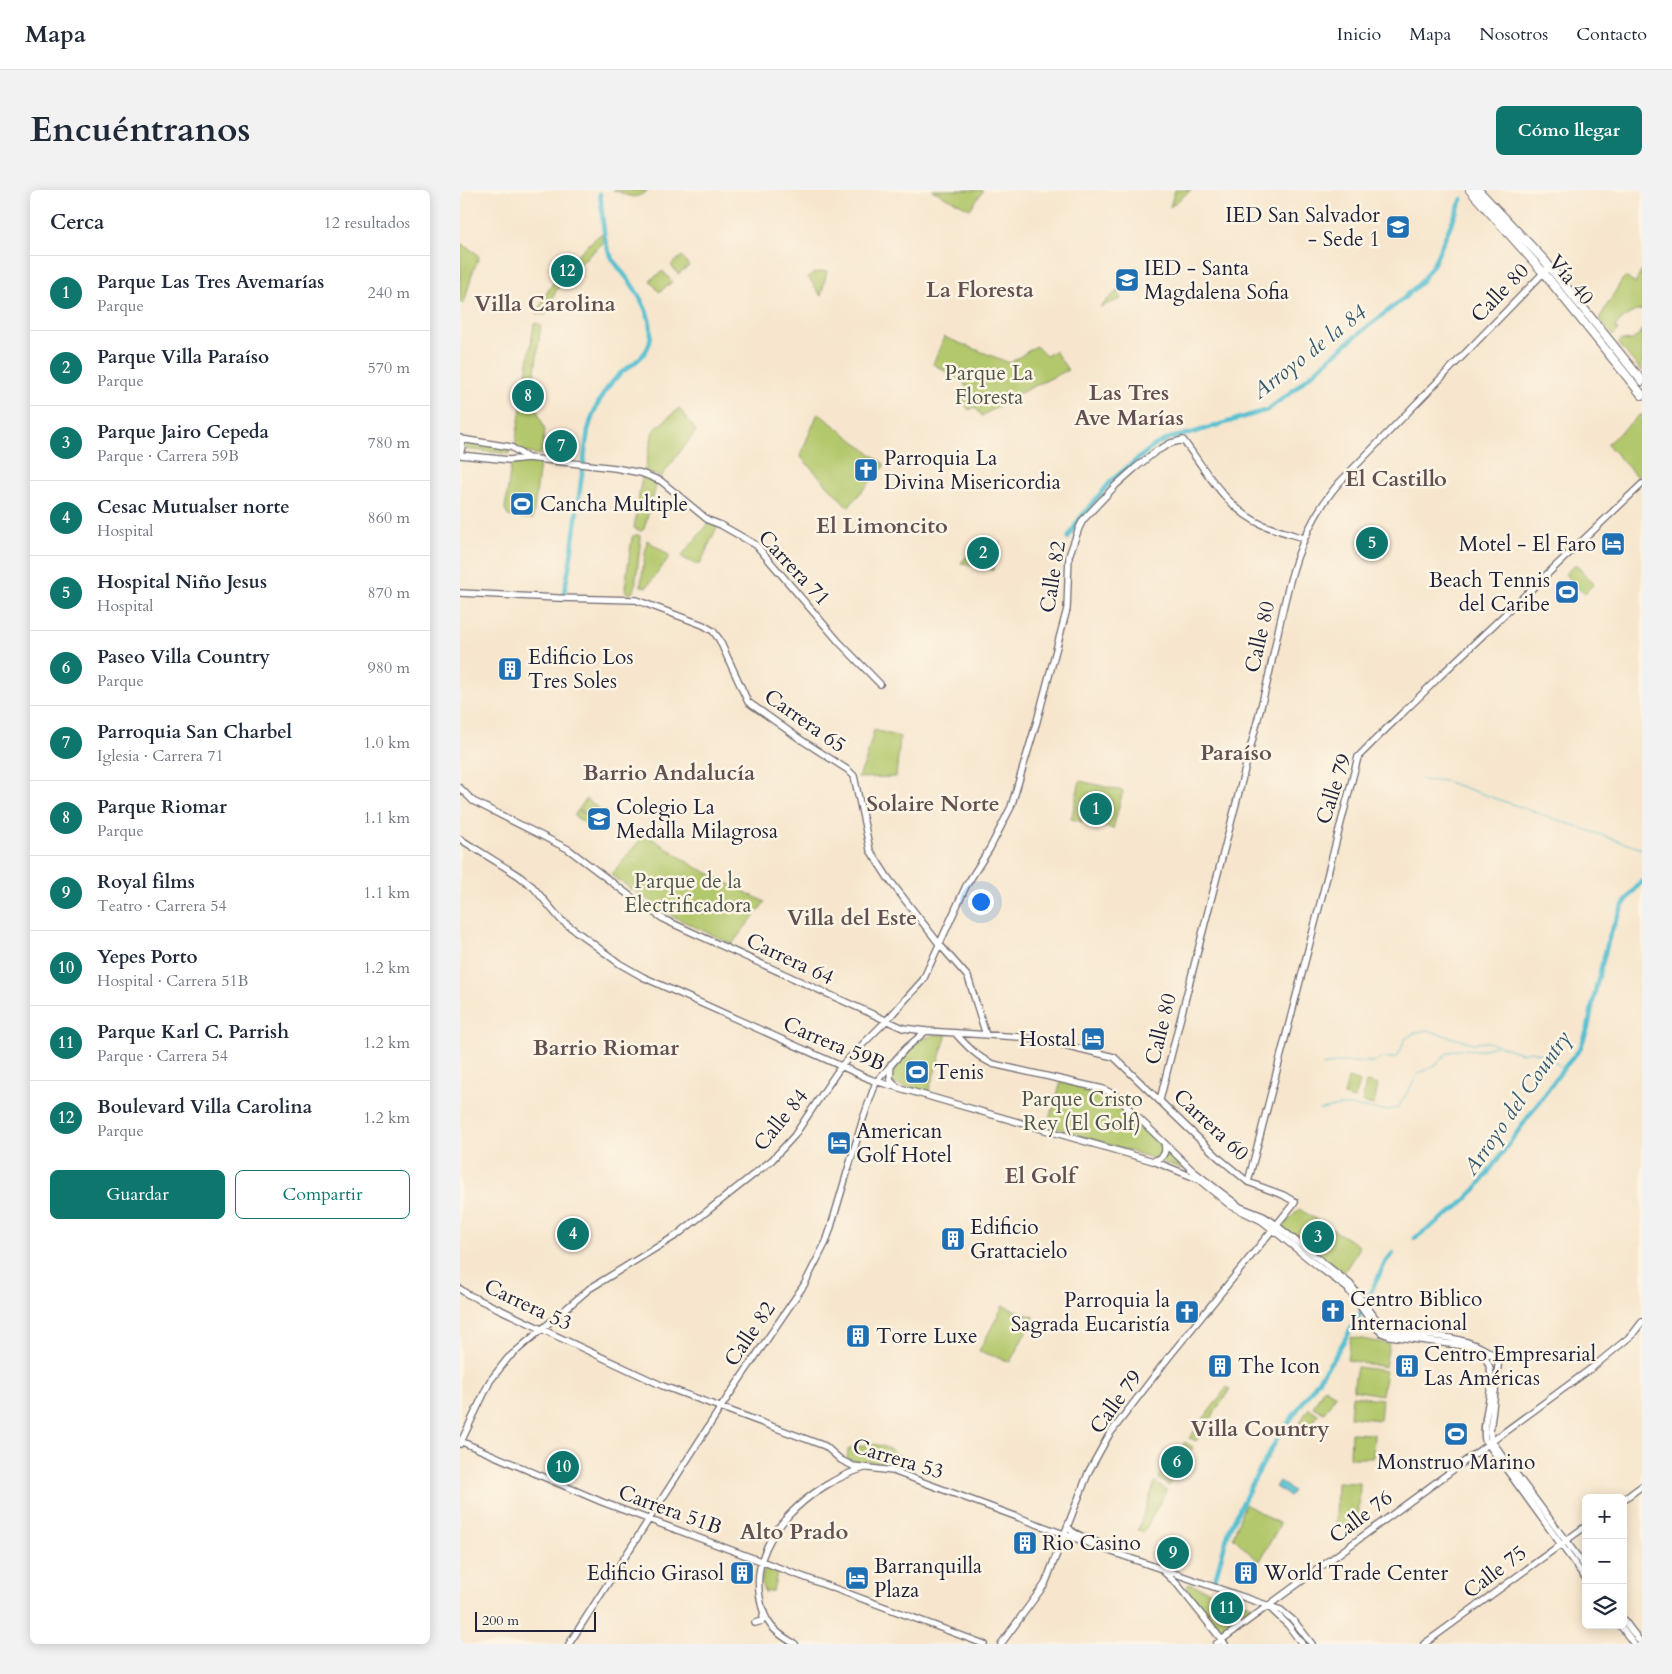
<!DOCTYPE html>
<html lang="es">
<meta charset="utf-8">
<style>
body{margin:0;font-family:Cardo,serif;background:#f2f2f3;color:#1f2937}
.controls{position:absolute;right:15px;bottom:15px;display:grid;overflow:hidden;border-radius:8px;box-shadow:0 2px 12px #0003}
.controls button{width:45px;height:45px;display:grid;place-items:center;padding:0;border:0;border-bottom:1px solid #e0e1e3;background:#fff;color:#1f2937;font:25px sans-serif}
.scale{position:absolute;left:15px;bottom:12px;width:121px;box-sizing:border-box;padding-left:5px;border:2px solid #22223b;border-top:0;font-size:14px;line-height:18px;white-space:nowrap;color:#22223b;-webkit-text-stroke:4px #fcf5e5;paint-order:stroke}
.you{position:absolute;left:520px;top:711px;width:18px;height:18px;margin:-12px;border:4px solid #fff;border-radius:50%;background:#1a73e8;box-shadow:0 0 0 8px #1a73e833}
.badge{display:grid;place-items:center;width:32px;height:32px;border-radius:50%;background:#0f766e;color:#fff;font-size:16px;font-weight:700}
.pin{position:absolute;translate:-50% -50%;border:2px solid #fff;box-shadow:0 1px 5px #0006}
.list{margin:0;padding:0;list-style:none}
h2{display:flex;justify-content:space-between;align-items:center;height:65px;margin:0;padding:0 20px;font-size:21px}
h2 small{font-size:16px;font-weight:400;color:#747a83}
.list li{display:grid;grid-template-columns:32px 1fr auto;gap:15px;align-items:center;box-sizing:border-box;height:75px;padding:0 20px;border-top:1px solid #e0e1e3}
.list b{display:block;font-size:19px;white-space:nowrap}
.list p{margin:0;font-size:16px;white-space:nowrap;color:#747a83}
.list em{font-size:16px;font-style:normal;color:#747a83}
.actions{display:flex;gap:10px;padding:15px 20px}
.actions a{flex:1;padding:11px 0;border:1px solid #0f766e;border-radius:8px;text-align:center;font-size:18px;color:#0f766e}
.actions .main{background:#0f766e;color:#fff}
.icon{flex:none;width:28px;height:28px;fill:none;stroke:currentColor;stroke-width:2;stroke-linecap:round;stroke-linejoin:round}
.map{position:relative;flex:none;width:1182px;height:1454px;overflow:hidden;border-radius:8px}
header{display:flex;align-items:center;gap:30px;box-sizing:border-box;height:70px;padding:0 25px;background:#fff;border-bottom:1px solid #e0e1e3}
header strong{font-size:24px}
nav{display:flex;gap:28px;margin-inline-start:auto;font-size:18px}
.intro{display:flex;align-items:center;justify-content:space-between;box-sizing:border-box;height:120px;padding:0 30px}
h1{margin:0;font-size:35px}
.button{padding:12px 22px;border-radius:8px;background:#0f766e;color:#fff;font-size:18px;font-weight:700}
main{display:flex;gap:30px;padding:0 30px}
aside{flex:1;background:#fff;border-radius:8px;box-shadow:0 2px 12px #0003}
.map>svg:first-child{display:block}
.green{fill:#b3c86c;stroke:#6a7554}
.water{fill:#55bfd1;stroke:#3c7086}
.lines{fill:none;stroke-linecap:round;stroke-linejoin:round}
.stream{stroke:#55bfd1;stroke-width:1}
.canal{stroke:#55bfd1;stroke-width:4.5}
.secondary-casing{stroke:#6d676e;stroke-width:8}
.highway-casing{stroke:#6d676e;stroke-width:10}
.secondary{stroke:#fff;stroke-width:5.5}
.highway{stroke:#fff;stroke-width:8}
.labels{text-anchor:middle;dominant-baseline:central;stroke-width:5;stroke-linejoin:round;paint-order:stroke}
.poi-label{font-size:21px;fill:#22223b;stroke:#fcf5e5;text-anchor:start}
.street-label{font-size:21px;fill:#22223b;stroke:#fcf5e5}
.park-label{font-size:21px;fill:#4e544a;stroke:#fcf5e5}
.neighbourhood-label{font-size:22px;font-weight:bold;fill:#625052;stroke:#fcf5e5}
.water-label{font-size:22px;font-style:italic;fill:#345970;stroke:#fcf5e5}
</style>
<header>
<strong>Mapa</strong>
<nav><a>Inicio</a><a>Mapa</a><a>Nosotros</a><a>Contacto</a></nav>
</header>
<div class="intro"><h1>Encuéntranos</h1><a class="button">Cómo llegar</a></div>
<main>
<aside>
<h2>Cerca<small>12 resultados</small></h2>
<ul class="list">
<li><span class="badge">1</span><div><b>Parque Las Tres Avemarías</b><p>Parque</p></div><em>240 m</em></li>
<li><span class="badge">2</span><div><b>Parque Villa Paraíso</b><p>Parque</p></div><em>570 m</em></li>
<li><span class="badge">3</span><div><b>Parque Jairo Cepeda</b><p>Parque · Carrera 59B</p></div><em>780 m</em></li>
<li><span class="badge">4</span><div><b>Cesac Mutualser norte</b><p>Hospital</p></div><em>860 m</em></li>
<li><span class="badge">5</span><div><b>Hospital Niño Jesus</b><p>Hospital</p></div><em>870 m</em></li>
<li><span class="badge">6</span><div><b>Paseo Villa Country</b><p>Parque</p></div><em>980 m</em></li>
<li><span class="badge">7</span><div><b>Parroquia San Charbel</b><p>Iglesia · Carrera 71</p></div><em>1.0 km</em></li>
<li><span class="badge">8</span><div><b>Parque Riomar</b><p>Parque</p></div><em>1.1 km</em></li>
<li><span class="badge">9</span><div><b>Royal films</b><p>Teatro · Carrera 54</p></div><em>1.1 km</em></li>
<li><span class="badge">10</span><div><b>Yepes Porto</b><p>Hospital · Carrera 51B</p></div><em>1.2 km</em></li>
<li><span class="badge">11</span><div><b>Parque Karl C. Parrish</b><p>Parque · Carrera 54</p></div><em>1.2 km</em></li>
<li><span class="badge">12</span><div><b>Boulevard Villa Carolina</b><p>Parque</p></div><em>1.2 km</em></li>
</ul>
<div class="actions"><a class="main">Guardar</a><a>Compartir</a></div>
</aside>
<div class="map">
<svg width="1182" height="1454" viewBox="0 0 1182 1454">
<rect width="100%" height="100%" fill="#fcf5e5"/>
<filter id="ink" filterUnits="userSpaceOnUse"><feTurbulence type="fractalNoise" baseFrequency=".02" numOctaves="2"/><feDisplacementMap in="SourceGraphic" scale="10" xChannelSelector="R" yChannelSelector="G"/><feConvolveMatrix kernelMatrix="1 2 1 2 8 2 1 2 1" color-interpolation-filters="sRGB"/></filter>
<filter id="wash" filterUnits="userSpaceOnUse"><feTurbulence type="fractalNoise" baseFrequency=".0096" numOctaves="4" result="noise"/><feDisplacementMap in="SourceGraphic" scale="20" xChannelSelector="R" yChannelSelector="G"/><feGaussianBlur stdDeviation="1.12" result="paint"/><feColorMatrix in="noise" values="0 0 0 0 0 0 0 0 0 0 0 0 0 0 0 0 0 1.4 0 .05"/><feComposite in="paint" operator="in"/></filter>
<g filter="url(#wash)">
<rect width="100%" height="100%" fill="#f7e6cd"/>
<path class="green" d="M153,0H188C173,12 169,5 153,0Z
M472,0H522L523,1L510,19Z
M715,0H731L710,17Z
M142,43L143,53L108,84L96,101L85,125L77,124C92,86 112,68 142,43Z
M0,53L16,63L19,67L12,84L5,110L3,114L0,112Z
M222,66L229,76L218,84L211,75Z
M1182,80V120C1172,120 1163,129 1155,136L1158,141L1153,146L1139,129L1162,90L1165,87L1175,93Z
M203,81L212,92L199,102L190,90Z
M367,81L361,106L348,87L354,83Z
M657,101L661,109L640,117Z
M76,133L81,135L73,198L75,215L85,240L81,265L69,263L55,256L74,134Z
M1182,139V182L1158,153L1162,150L1171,151L1180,144Z
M484,147L550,173L576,156L586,166L595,161L608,180L558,204L522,226L515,217L509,220L497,203L507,199L503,191L473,174Z
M219,218L236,241L201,287L186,282L185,279L193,241Z
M358,223L425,275L388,317L340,266Z
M1181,224L1182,225V284L1178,288L1147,254Z
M5,251L49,258V264L5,259Z
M71,270L80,273L73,329L48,326L45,319L51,274Z
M184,286L196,291L197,293L184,339L181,341L174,338L182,287Z
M249,333L256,335L257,337L240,374H235L223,368L222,365Z
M175,345H179L181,348L175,398L173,402L169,404L166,402L165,398L172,347Z
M521,348L540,353L533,380L501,373Z
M187,350L210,366L187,397L181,396V393Z
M1115,374L1134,394L1124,404L1105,384Z
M414,540L440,547L436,587L398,588L405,573Z
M620,591L663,601L653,639L611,629Z
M126,609L140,619L134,629L119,619Z
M118,620L132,629L128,635L114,626Z
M185,644L234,676L305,712L272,754L212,726L151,685Z
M487,844L468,903L420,890L459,851L473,845Z
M888,888L900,892L895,909L884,906Z
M601,892L644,904L701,954L702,962L698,967L692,968L587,935Z
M906,892L918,895L914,915L902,912Z
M707,961L730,981L699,971Z
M839,1019L898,1055L899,1059L882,1085L822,1038Z
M543,1116L574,1127L550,1172L519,1161Z
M891,1147L929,1154L925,1177L887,1170Z
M897,1177L926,1181L922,1205L893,1200Z
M767,1197L770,1199L736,1251L729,1248Z
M864,1198L876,1205L864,1223L853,1217Z
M892,1206L922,1209L920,1230L890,1227Z
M849,1218L858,1224L849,1240L839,1234Z
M891,1243L914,1244L913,1268H890Z
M725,1252L733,1257L709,1296L698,1288Z
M411,1254C424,1255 433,1260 443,1269L437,1278L413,1272L394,1271L387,1268L388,1260L393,1257Z
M695,1292L707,1300L683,1343L678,1340Z
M877,1292L900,1293L898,1339L876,1338Z
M785,1314L820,1334L800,1371C789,1364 783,1356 773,1347Z
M304,1378L317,1383L313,1401L305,1402L301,1394Z
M729,1394L793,1416V1420L762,1442L726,1399Z"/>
<path class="water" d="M989,1238L1004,1240L1002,1246L994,1249L988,1246Z
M819,1291L833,1301L829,1306L815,1297Z"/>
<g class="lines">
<path class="stream" d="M1181,290L1182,289
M959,588C967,593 976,589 985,591L1182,659
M863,876L879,872H913L923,868H935L938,866L945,849L954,843L967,840L1000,850L1013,853L1028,852L1061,863L1071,861L1084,865L1094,871L1103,879
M859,920C867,920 871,917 878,916C897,914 921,924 938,918L958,884L977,874L987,863L1000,859L1020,860L1035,856"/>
<path class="canal" d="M608,348L617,332L652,290L695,255L710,248L732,243L807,220L829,204L892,149L943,109L961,92L974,73L1002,9
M103,408L110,373L128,240C134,218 144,198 162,182C171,175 181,170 187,159C197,140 185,115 174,98C166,85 152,73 147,57C142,40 143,22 140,4
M955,1048L998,1017L1016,999L1103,879L1120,859L1128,838L1136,797L1150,744L1162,717L1171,704L1182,691
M755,1389L769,1340L792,1294L817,1249L875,1166L900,1124L926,1071L933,1063"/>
</g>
</g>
<g filter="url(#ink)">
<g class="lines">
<defs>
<path id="secondary" d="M0,248L2,257L0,264
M1,249L51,257L68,268
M0,265L49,270L68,268L155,278L181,283L201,291L248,330L261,335L296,355L379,452L420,494
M0,403L98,408L176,410L243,435L253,441L259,449L288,512L340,549L388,580L394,586L410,660L428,688L480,755L508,787L526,845
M0,598L13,611L108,659L178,712L205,730L443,838L466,841L560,847L604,855L654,867L759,968L788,992L823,1005L835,1012L708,1168L649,1245L629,1281L585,1394L541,1454
M0,649L59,686L73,697L101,730L160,774L183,787L412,890L693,971L738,989L771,1016L802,1031L859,1077L887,1098L915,1137L922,1143L930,1146L998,1155L1039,1168
M495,843C506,855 518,868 533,874L643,899L655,905L733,981L780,1017L803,1026L811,1031L890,1094L919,1133L926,1139L936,1142C968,1146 1005,1145 1032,1164
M431,874L430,889L437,897
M700,910C734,772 771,635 806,497C824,424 828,352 879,293L1090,76
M693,971C703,968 707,964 704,953
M788,992L898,567C925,539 953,514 980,486L1182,294
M0,1099L7,1104L203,1196L365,1256L381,1270L393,1276L433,1281L655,1363L821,1420L834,1431L852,1454
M1021,1164C1044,1183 1020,1225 1025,1250L1126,1389
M1039,1168L1030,1242L1031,1250L1126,1378
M0,1251L142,1312L524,1454
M0,1254L30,1191L48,1168L129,1099L217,1045L312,970L334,946L381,876L426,831L463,790L506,696L530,658L551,617L577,531L607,419L609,366L619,338L623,330L656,295L674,279L695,262L711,253L723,250C746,280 766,319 803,335C816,340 830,344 844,348
M1163,1310L1182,1296
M608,1337C616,1349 636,1346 645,1359
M703,1381L717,1394L765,1454
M809,1417L828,1435L842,1454
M1163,1429L1182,1454
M295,1433L302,1431L304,1423
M1160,1435L1174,1454
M109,1454L261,1217L344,1095L366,1052L370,1040L403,929L416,892L445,859L466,841
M335,1454C314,1442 304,1433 300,1408C288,1347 352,1294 404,1278
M756,1454L1133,1177L1172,1145L1182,1132
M964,1454L1126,1336"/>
<path id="highway" d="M1010,0L1083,82L1182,205
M1018,0L1085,71L1182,191"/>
</defs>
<use href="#secondary" class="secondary-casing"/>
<use href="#highway" class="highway-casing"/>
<use href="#secondary" class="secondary"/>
<use href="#highway" class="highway"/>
</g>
</g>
<defs>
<symbol id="school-square" viewBox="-11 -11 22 22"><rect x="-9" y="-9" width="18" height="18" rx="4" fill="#1f6fb2" stroke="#fcf5e5"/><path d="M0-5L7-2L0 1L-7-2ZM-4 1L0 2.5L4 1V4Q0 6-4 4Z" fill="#fff"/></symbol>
<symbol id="church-square" viewBox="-11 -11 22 22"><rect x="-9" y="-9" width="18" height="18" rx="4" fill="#1f6fb2" stroke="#fcf5e5"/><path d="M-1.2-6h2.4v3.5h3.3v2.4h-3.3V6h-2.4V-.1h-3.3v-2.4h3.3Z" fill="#fff"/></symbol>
<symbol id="stadium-square" viewBox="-11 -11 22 22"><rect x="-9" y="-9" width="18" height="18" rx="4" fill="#1f6fb2" stroke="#fcf5e5"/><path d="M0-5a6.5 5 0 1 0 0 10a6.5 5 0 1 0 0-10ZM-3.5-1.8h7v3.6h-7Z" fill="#fff"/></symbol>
<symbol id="hotel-square" viewBox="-11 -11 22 22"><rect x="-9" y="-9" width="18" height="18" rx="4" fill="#1f6fb2" stroke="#fcf5e5"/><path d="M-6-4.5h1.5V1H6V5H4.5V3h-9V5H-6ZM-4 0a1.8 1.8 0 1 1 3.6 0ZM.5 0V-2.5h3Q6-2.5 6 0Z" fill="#fff"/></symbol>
<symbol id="building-square" viewBox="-11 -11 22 22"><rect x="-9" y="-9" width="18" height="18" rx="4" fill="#1f6fb2" stroke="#fcf5e5"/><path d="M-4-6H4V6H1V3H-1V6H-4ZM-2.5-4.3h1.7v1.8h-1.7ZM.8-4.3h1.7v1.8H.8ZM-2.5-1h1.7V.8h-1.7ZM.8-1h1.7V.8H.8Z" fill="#fff"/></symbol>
</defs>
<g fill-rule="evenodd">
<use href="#school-square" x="924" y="23" width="28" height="28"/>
<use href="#school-square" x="653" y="76" width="28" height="28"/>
<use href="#church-square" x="392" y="266" width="28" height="28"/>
<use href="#stadium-square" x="48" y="300" width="28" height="28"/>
<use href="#hotel-square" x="1139" y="340" width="28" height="28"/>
<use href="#stadium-square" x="1093" y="388" width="28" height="28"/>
<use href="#building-square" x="36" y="465" width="28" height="28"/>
<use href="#school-square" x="125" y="615" width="28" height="28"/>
<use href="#hotel-square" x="619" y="835" width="28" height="28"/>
<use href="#stadium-square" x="443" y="868" width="28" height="28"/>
<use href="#hotel-square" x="365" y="939" width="28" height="28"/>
<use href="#building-square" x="479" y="1035" width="28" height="28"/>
<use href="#church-square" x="859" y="1107" width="28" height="28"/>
<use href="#church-square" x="713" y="1108" width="28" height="28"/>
<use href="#building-square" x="384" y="1132" width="28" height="28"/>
<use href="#building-square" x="746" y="1162" width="28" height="28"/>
<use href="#building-square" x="933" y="1162" width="28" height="28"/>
<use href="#stadium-square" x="982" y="1230" width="28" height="28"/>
<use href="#building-square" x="551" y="1339" width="28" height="28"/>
<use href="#building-square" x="268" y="1369" width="28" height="28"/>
<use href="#building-square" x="772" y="1369" width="28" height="28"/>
<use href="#hotel-square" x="383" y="1374" width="28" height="28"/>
</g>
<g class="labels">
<g class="poi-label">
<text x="920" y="25" text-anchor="end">IED San Salvador<tspan x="920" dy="24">- Sede 1</tspan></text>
<text x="684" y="78">IED - Santa<tspan x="684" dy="24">Magdalena Sofia</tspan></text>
<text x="424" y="268">Parroquia La<tspan x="424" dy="24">Divina Misericordia</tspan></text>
<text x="80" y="314">Cancha Multiple</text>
<text x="1136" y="354" text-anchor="end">Motel - El Faro</text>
<text x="1090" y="390" text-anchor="end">Beach Tennis<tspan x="1090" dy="24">del Caribe</tspan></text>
<text x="68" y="467">Edificio Los<tspan x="68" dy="24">Tres Soles</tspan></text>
<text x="156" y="617">Colegio La<tspan x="156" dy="24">Medalla Milagrosa</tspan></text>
<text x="616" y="849" text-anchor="end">Hostal</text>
<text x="474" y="882">Tenis</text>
<text x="396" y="941">American<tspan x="396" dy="24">Golf Hotel</tspan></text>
<text x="510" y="1037">Edificio<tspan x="510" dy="24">Grattacielo</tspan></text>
<text x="890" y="1109">Centro Biblico<tspan x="890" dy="24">Internacional</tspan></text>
<text x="710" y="1110" text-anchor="end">Parroquia la<tspan x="710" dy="24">Sagrada Eucaristía</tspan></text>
<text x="416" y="1146">Torre Luxe</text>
<text x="964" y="1164">Centro Empresarial<tspan x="964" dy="24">Las Américas</tspan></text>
<text x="778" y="1176">The Icon</text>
<text x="996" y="1272" text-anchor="middle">Monstruo Marino</text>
<text x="582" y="1353">Rio Casino</text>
<text x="414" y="1376">Barranquilla<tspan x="414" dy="24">Plaza</tspan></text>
<text x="264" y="1383" text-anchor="end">Edificio Girasol</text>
<text x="804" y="1383">World Trade Center</text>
</g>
<g class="street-label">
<text transform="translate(1111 90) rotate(50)">Vía 40</text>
<text transform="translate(1040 103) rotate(-46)">Calle 80</text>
<text transform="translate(334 378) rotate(47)">Carrera 71</text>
<text transform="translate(593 387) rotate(-81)">Calle 82</text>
<text transform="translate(800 447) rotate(-77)">Calle 80</text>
<text transform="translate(345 531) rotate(35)">Carrera 65</text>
<text transform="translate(874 599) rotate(-72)">Calle 79</text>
<text transform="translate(330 769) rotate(25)">Carrera 64</text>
<text transform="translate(701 839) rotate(-76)">Calle 80</text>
<text transform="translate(374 854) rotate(23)">Carrera 59B</text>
<text transform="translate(321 930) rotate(-51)">Calle 84</text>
<text transform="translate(751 935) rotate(43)">Carrera 60</text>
<text transform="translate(68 1115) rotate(25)">Carrera 53</text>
<text transform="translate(290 1144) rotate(-56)">Calle 82</text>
<text transform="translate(656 1212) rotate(-54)">Calle 79</text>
<text transform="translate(438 1269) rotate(17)">Carrera 53</text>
<text transform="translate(210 1320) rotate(20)">Carrera 51B</text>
<text transform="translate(901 1327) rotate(-37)">Calle 76</text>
<text transform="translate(1035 1382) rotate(-37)">Calle 75</text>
</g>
<g class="park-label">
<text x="529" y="183">Parque La<tspan x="529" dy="24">Floresta</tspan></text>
<text x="228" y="691">Parque de la<tspan x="228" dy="24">Electrificadora</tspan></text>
<text x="622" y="909">Parque Cristo<tspan x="622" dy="24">Rey (El Golf)</tspan></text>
</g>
<g class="neighbourhood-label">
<text x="520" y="100">La Floresta</text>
<text x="85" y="114">Villa Carolina</text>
<text x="669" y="203">Las Tres<tspan x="669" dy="25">Ave Marías</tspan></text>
<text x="936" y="289">El Castillo</text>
<text x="422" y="336">El Limoncito</text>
<text x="776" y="563">Paraíso</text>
<text x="209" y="583">Barrio Andalucía</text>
<text x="473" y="614">Solaire Norte</text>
<text x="392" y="728">Villa del Este</text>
<text x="146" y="858">Barrio Riomar</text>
<text x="580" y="986">El Golf</text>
<text x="800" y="1239">Villa Country</text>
<text x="334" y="1342">Alto Prado</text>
</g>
<g class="water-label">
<text transform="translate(849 162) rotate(-38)">Arroyo de la 84</text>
<text transform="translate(1057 913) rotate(-55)">Arroyo del Country</text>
</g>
</g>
</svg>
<div class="controls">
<button>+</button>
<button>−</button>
<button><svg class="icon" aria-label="layers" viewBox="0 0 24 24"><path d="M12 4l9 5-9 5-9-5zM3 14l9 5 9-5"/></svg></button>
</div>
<div class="scale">200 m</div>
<div class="you"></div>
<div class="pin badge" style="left:636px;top:619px">1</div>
<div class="pin badge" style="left:523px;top:363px">2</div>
<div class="pin badge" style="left:858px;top:1047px">3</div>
<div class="pin badge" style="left:113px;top:1044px">4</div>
<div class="pin badge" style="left:912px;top:353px">5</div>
<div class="pin badge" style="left:717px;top:1272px">6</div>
<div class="pin badge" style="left:101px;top:256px">7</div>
<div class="pin badge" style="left:68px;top:206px">8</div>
<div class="pin badge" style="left:713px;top:1363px">9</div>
<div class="pin badge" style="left:103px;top:1277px">10</div>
<div class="pin badge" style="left:767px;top:1418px">11</div>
<div class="pin badge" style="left:107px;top:81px">12</div>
</div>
</main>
